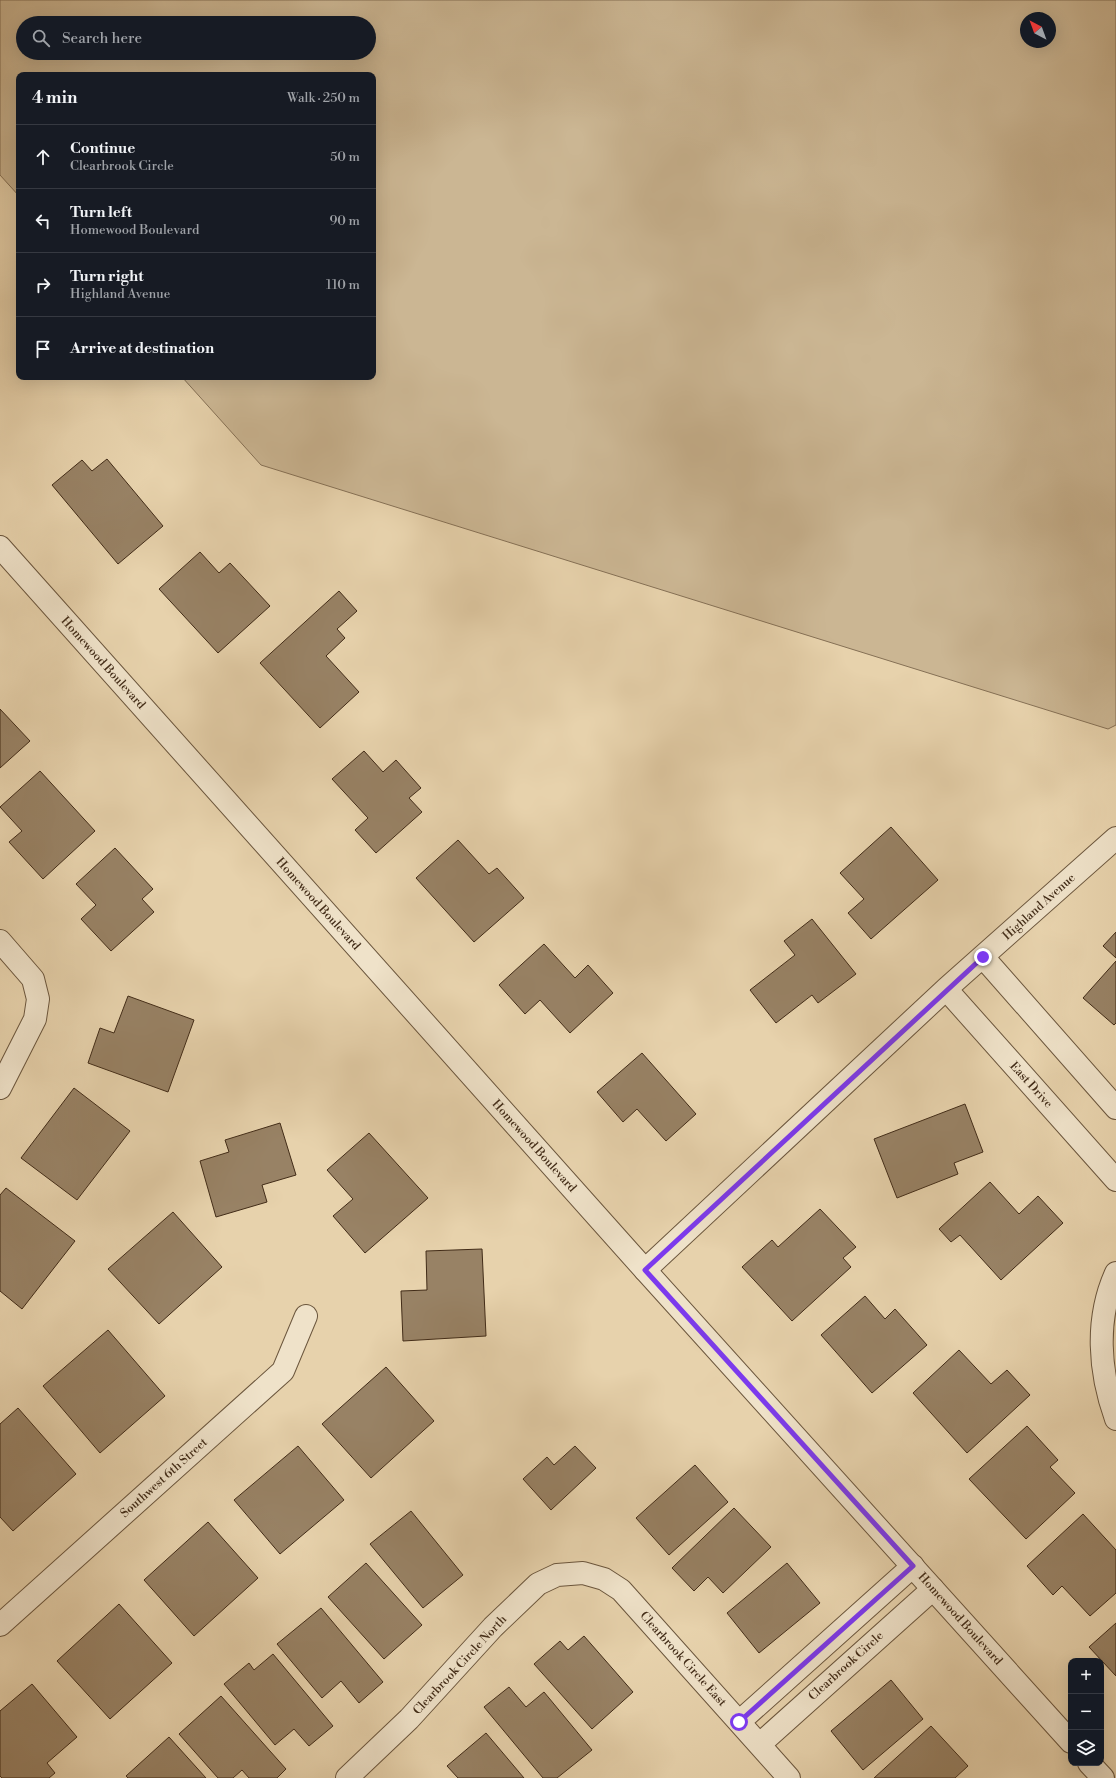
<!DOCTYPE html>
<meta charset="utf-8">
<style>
body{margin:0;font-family:"Libre Bodoni",serif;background:#242831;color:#f1f3f6}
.controls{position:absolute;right:12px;bottom:12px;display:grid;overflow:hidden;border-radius:8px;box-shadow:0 4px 16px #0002}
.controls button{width:36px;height:36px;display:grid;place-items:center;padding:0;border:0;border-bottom:1px solid #363941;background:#171b24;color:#f1f3f6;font:20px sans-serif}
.compass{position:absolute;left:1020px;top:12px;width:36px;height:36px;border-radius:50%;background:#171b24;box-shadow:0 4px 16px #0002;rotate:319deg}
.stop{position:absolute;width:12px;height:12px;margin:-9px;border:3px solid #7c3aed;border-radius:50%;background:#fff}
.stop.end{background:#7c3aed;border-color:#fff;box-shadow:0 1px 4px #0008}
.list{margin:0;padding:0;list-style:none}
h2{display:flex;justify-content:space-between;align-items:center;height:52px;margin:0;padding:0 16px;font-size:17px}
h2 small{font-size:13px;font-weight:400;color:#9ea1a6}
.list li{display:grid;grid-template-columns:26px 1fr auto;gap:12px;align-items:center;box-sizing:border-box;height:64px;padding:0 16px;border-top:1px solid #363941}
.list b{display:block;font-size:15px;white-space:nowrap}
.list p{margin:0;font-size:13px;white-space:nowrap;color:#9ea1a6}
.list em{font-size:13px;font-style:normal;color:#9ea1a6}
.icon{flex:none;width:22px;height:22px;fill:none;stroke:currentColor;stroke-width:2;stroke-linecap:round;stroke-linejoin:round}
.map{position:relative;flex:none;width:1116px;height:1778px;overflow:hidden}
.search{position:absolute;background:#171b24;box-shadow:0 4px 16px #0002;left:16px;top:16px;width:360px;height:44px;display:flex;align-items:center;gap:10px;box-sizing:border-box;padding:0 14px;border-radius:22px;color:#9ea1a6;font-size:15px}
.panel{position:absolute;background:#171b24;box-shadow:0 4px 16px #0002;left:16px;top:72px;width:360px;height:308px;border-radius:8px}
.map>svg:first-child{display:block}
.green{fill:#cbb693;stroke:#867156;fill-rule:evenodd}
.building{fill:#988265;stroke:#422c18}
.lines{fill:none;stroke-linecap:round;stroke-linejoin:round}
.minor-casing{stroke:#6b563d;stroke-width:24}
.tertiary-casing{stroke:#6b563d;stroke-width:24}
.minor{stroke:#efe2c9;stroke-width:22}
.tertiary{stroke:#efe2c9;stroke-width:22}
.route{stroke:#7c3aed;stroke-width:5}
.labels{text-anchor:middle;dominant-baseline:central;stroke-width:4;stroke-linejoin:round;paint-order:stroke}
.street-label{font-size:12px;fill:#422c18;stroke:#efe2c9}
</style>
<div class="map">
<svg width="1116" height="1778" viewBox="0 0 1116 1778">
<rect width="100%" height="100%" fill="#e7d2ac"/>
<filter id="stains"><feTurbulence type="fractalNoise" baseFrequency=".005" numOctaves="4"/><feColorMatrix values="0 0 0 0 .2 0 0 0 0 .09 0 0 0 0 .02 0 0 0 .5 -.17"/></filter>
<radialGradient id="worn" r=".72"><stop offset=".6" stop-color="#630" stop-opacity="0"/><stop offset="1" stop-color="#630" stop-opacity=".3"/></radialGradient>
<path class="green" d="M0,0H1116V725L1108,729L261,465L182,377H373V75H19V196L0,175ZM1026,18H1050V42H1026ZM23,23H369V53H23Z"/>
<path class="building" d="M107,459L163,526L118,564L52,485L82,460L92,471Z
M200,552L219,573L230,563L270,606L218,653L159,589Z
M339,591L357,611L337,629L345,638L326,656L359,692L320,728L260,663Z
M0,709L30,741L0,768Z
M364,751L383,772L396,760L421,788L409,798L422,812L376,853L355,830L368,818L332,779Z
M40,771L95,831L43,879L9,842L22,831L0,807Z
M891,827L938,880L871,939L848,913L864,899L840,873Z
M458,840L489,874L497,868L524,898L474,942L416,878Z
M115,848L153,889L142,899L154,912L111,951L81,919L96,905L76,884Z
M812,919L856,974L818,1003L812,995L776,1023L750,990L795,955L784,941Z
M1116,932V958L1103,946Z
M544,944L575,978L588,965L613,993L570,1033L540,1000L525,1014L499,985Z
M1116,961V1023L1114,1025L1083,998Z
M128,996L194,1020L168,1092L88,1063L100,1028L114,1033Z
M642,1053L696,1114L666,1141L637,1109L623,1122L597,1092Z
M74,1088L130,1131L77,1200L21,1158Z
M965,1104L983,1152L954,1163L958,1174L897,1198L874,1139Z
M280,1123L296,1175L262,1185L267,1202L216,1217L200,1161L229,1152L225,1140Z
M369,1133L428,1198L365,1253L333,1216L353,1199L327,1170Z
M990,1182L1019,1214L1038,1196L1063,1223L1001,1280L960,1235L951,1242L939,1229Z
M6,1188L75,1241L22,1309L0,1291V1195Z
M820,1209L856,1247L843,1258L851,1267L792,1321L742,1267L772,1240L778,1247Z
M173,1212L222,1267L159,1324L108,1269Z
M482,1249L486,1336L403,1341L401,1291L427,1290L426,1251Z
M865,1296L885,1319L895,1309L927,1345L872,1393L821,1335Z
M108,1330L165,1396L100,1453L43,1386Z
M959,1350L991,1384L1007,1370L1030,1395L967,1453L913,1393Z
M386,1367L434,1421L371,1478L322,1424Z
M18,1408L76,1474L13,1531L0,1517V1424Z
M1027,1426L1058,1460L1050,1467L1075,1493L1026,1539L969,1479Z
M298,1446L344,1500L280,1554L234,1500Z
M575,1446L596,1468L551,1510L523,1479L547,1457L554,1465Z
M695,1465L728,1502L669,1555L636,1518Z
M734,1508L771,1547L723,1593L708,1577L694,1591L672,1568Z
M411,1511L463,1575L423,1608L370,1544Z
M1083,1514L1116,1550V1593L1090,1616L1062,1586L1053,1595L1027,1566Z
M208,1522L258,1578L194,1636L144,1580Z
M366,1563L422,1625L384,1659L328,1597Z
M787,1563L820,1603L759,1653L727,1613Z
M119,1604L172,1663L110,1719L57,1661Z
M321,1608L383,1682L359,1703L341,1681L322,1698L277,1644Z
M1116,1623V1676L1089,1647Z
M584,1636L633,1692L592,1729L534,1664L560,1641L568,1650Z
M273,1654L333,1726L309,1746L294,1729L275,1745L224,1684L249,1663L254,1670Z
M891,1680L923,1719L863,1770L831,1731Z
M32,1684L77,1737L47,1763L55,1773L49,1778H2L0,1776V1711Z
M509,1687L526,1707L544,1692L592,1750L557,1778H543L484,1707Z
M221,1696L286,1769L277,1778H249L242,1770L233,1778H218L179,1734Z
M931,1726L968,1766L955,1778H874Z
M486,1733L524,1778H458L447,1766Z
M169,1737L206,1778H128L126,1776Z"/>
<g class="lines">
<defs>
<path id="minor" d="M0,941L33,979L38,999L35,1019L0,1088
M983,957L1116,1108
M946,989L1116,1180
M645,1270L946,989L1116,838
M1116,1273C1095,1319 1099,1372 1116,1419
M0,1625L283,1371L306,1316
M739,1722L913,1566
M760,1744L933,1589
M347,1778L409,1719L493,1627L538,1584L557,1575L583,1573L604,1579L621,1590L789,1778"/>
<path id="tertiary" d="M0,547L645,1270L1071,1742
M1089,1763L1103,1778"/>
</defs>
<use href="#minor" class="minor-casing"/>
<use href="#tertiary" class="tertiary-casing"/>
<use href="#minor" class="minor"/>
<use href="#tertiary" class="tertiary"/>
</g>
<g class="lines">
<path class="route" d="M739,1722L913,1566L645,1270L983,957"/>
</g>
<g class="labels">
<g class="street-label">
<text transform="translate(103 663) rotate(48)">Homewood Boulevard</text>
<text transform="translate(318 904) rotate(48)">Homewood Boulevard</text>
<text transform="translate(1039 907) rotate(-42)">Highland Avenue</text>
<text transform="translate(1031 1085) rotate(48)">East Drive</text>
<text transform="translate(534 1146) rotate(48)">Homewood Boulevard</text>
<text transform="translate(164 1478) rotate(-42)">Southwest 6th Street</text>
<text transform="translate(960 1619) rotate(48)">Homewood Boulevard</text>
<text transform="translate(683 1659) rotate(48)">Clearbrook Circle East</text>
<text transform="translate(460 1665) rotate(-47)">Clearbrook Circle North</text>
<text transform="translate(846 1666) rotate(-42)">Clearbrook Circle</text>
</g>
</g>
<rect width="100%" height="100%" filter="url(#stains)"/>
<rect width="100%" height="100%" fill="url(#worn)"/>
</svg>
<div class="controls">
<button>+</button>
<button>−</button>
<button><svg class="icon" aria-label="layers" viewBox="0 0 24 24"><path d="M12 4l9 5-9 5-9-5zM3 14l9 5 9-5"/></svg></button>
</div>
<svg class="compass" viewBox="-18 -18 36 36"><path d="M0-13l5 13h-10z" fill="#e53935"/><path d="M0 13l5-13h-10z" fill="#9ea1a6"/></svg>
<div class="stop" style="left:739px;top:1722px"></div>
<div class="stop end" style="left:983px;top:957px"></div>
<div class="search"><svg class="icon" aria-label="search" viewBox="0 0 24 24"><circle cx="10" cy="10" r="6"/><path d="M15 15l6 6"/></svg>Search here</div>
<section class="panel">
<h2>4 min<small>Walk · 250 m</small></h2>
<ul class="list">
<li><svg class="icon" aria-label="ahead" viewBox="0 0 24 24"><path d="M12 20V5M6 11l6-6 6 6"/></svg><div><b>Continue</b><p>Clearbrook Circle</p></div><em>50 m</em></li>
<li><svg class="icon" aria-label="left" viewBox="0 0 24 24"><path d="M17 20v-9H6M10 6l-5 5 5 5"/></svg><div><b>Turn left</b><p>Homewood Boulevard</p></div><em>90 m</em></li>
<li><svg class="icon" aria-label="right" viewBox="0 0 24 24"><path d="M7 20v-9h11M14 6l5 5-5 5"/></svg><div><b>Turn right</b><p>Highland Avenue</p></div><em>110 m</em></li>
<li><svg class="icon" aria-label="arrive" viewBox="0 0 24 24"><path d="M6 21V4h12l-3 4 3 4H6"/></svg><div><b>Arrive at destination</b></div></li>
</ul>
</section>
</div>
